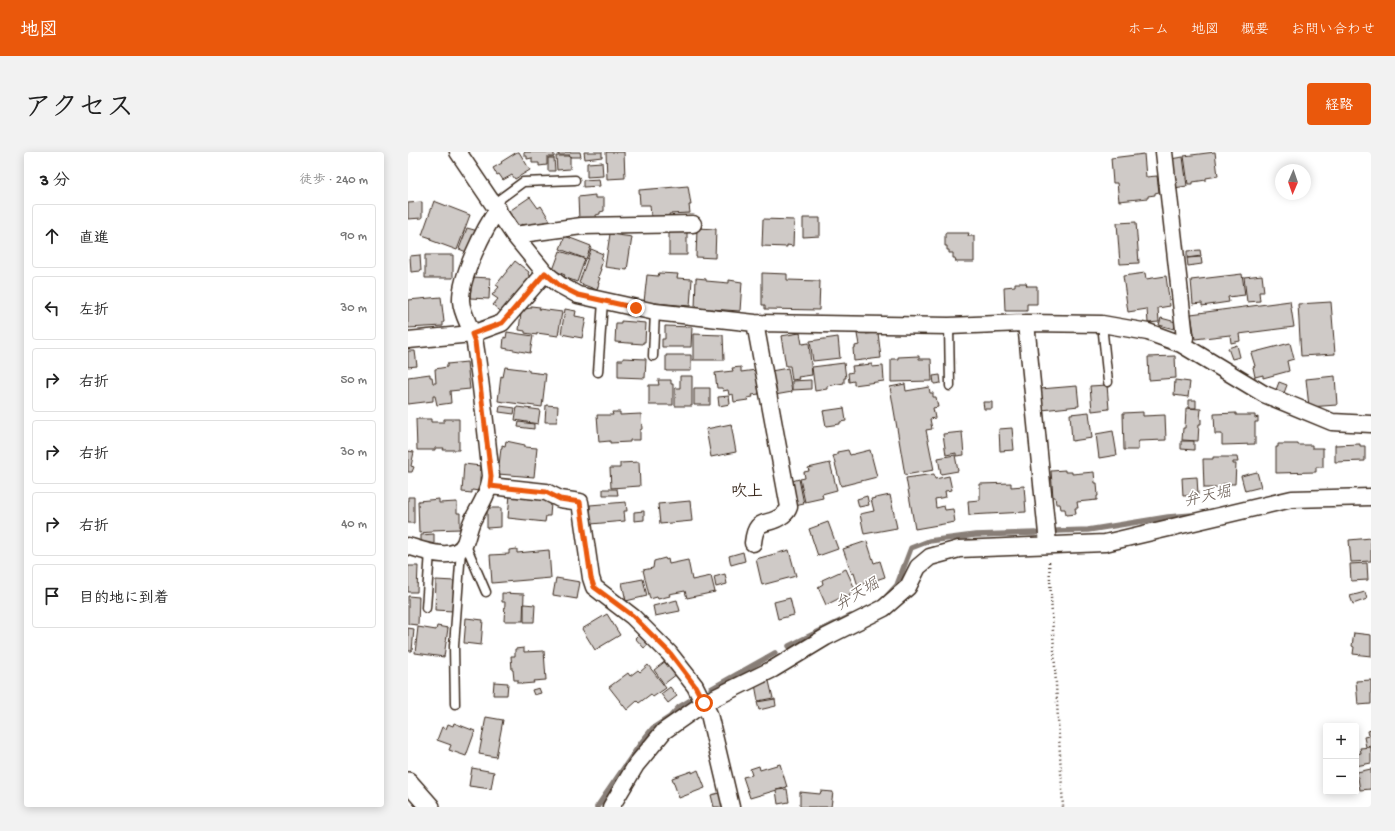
<!DOCTYPE html>
<html lang="ja">
<meta charset="utf-8">
<style>
body{margin:0;font-family:"Gochi Hand","Klee One",sans-serif;background:#f2f2f2;color:#222}
.controls{position:absolute;right:12px;bottom:12px;display:grid;overflow:hidden;border-radius:4px;box-shadow:0 2px 10px #0003}
.controls button{width:36px;height:36px;display:grid;place-items:center;padding:0;border:0;border-bottom:1px solid #e0e0e0;background:#fff;color:#222;font:20px sans-serif}
.compass{position:absolute;left:867px;top:12px;width:36px;height:36px;border-radius:50%;background:#fff;box-shadow:0 2px 10px #0003;rotate:182deg}
.stop{position:absolute;width:12px;height:12px;margin:-9px;border:3px solid #ea580c;border-radius:50%;background:#fff}
.stop.end{background:#ea580c;border-color:#fff;box-shadow:0 1px 4px #0008}
.list{margin:0;padding:0;list-style:none}
h2{display:flex;justify-content:space-between;align-items:center;height:52px;margin:0;padding:0 16px;font-size:17px}
h2 small{font-size:13px;font-weight:400;color:#767676}
.list li{display:grid;grid-template-columns:26px 1fr auto;gap:12px;align-items:center;box-sizing:border-box;height:64px;margin:0 8px 8px;padding:0 8px;border:1px solid #e0e0e0;border-radius:4px}
.list b{display:block;font-size:15px;white-space:nowrap}
.list em{font-size:13px;font-style:normal;color:#767676}
.icon{flex:none;width:22px;height:22px;fill:none;stroke:currentColor;stroke-width:2;stroke-linecap:round;stroke-linejoin:round}
.map{position:relative;flex:none;width:963px;height:655px;overflow:hidden;border-radius:4px}
header{display:flex;align-items:center;gap:24px;box-sizing:border-box;height:56px;padding:0 20px;background:#ea580c;color:#fff}
header strong{font-size:19px}
nav{display:flex;gap:22px;margin-inline-start:auto;font-size:14px}
.intro{display:flex;align-items:center;justify-content:space-between;box-sizing:border-box;height:96px;padding:0 24px}
h1{margin:0;font-size:28px}
.button{padding:10px 18px;border-radius:4px;background:#ea580c;color:#fff;font-size:14px;font-weight:700}
main{display:flex;gap:24px;padding:0 24px}
aside{flex:1;background:#fff;border-radius:4px;box-shadow:0 2px 10px #0003}
.map>svg:first-child{display:block}
.lines{fill:none;stroke-linecap:round;stroke-linejoin:round}
.stream{stroke:#887e77;stroke-width:5.5}
.building{fill:#cfcac7;stroke:#3b2a1e}
.service-casing{stroke:#3b2a1e;stroke-width:11}
.minor-casing{stroke:#3b2a1e;stroke-width:19}
.tertiary-casing{stroke:#3b2a1e;stroke-width:22}
.path{stroke:#3b2a1e;stroke-width:2.5;stroke-dasharray:1 3;stroke-linecap:butt}
.service{stroke:#fff;stroke-width:8}
.minor{stroke:#fff;stroke-width:16}
.tertiary{stroke:#fff;stroke-width:19}
.route{stroke:#ea580c;stroke-width:5}
.labels{text-anchor:middle;dominant-baseline:central;stroke-width:3.5;stroke-linejoin:round;paint-order:stroke}
.neighbourhood-label{font-size:16px;font-weight:bold;fill:#3b2a1e;stroke:#fff}
.water-label{font-size:16px;font-style:italic;fill:#685b52;stroke:#fff}
</style>
<header>
<strong>地図</strong>
<nav><a>ホーム</a><a>地図</a><a>概要</a><a>お問い合わせ</a></nav>
</header>
<div class="intro"><h1>アクセス</h1><a class="button">経路</a></div>
<main>
<aside>
<h2>3 分<small>徒歩 · 240 m</small></h2>
<ul class="list">
<li><svg class="icon" aria-label="ahead" viewBox="0 0 24 24"><path d="M12 20V5M6 11l6-6 6 6"/></svg><div><b>直進</b></div><em>90 m</em></li>
<li><svg class="icon" aria-label="left" viewBox="0 0 24 24"><path d="M17 20v-9H6M10 6l-5 5 5 5"/></svg><div><b>左折</b></div><em>30 m</em></li>
<li><svg class="icon" aria-label="right" viewBox="0 0 24 24"><path d="M7 20v-9h11M14 6l5 5-5 5"/></svg><div><b>右折</b></div><em>50 m</em></li>
<li><svg class="icon" aria-label="right" viewBox="0 0 24 24"><path d="M7 20v-9h11M14 6l5 5-5 5"/></svg><div><b>右折</b></div><em>30 m</em></li>
<li><svg class="icon" aria-label="right" viewBox="0 0 24 24"><path d="M7 20v-9h11M14 6l5 5-5 5"/></svg><div><b>右折</b></div><em>40 m</em></li>
<li><svg class="icon" aria-label="arrive" viewBox="0 0 24 24"><path d="M6 21V4h12l-3 4 3 4H6"/></svg><div><b>目的地に到着</b></div></li>
</ul>
</aside>
<div class="map">
<svg width="963" height="655" viewBox="0 0 963 655">
<rect width="100%" height="100%" fill="#fff"/>
<filter id="ink" filterUnits="userSpaceOnUse"><feTurbulence type="fractalNoise" baseFrequency=".025" numOctaves="2"/><feDisplacementMap in="SourceGraphic" scale="8" xChannelSelector="R" yChannelSelector="G"/><feConvolveMatrix kernelMatrix="1 2 1 2 8 2 1 2 1" color-interpolation-filters="sRGB"/></filter>
<g filter="url(#ink)">
<g class="lines">
<path class="stream" d="M649,379L680,378L760,365L784,363
M478,445L489,433L503,396L521,389L567,383L627,381
M381,494L443,464
M303,537L367,501
M189,655L233,591L245,576L262,565L271,555L286,546"/>
</g>
<path class="building" d="M109,0H111L122,18L107,27L104,23L95,28L91,22L89,23L85,16L94,11L93,10Z
M116,0H146V5H139V13L131,14V11H124V6L119,7V4H116Z
M150,0H172L173,5H162V3H150Z
M176,0H194V5L177,7Z
M198,0H216L217,26L199,27Z
M807,0L810,24L798,26V28L785,30V32H780L776,4Z
M736,2L738,25L749,24L751,40L747,41V43L740,44V46L711,49L709,31H705L703,6Z
M148,4H162V17L149,18Z
M775,5L779,34L766,36L762,7Z
M140,6H146L147,19H140Z
M194,10L195,24L179,25V11Z
M191,27L192,34L175,35V28Z
M280,34L283,53H281L282,61L261,62L262,66L246,68L245,64H243L242,53H232L231,38Z
M187,43V46H196V59L192,60V62L188,63V66L171,68L170,45Z
M122,45L130,56L133,54L143,70L135,75L127,76L124,72L118,76L114,72L110,75L100,60Z
M26,49L62,63L49,98L22,88L23,86L14,83Z
M14,50V66L0,67V51Z
M395,66H412V84L395,85Z
M355,67L386,68L385,94L379,93V95L354,94Z
M728,70L731,111L712,112L709,71Z
M59,76L70,79L61,101L51,97Z
M289,76L308,77L307,106L288,105Z
M261,79H279V103H261Z
M537,81H561L560,84H566V110H548L547,106H545V101H541V98H539V94H537Z
M202,82L224,85L219,118L197,115Z
M157,84L183,94L178,107L152,97Z
M183,97L195,102L193,107L195,108L192,117H193L190,125L192,126L190,131H191L189,138L171,131Z
M792,98L793,104L779,106V99Z
M152,99L177,107L169,130L156,125L157,123L145,118Z
M12,103L13,119L3,120L2,104Z
M17,103H45V126H17Z
M793,105L794,112L780,114L779,106Z
M107,109L121,120L120,122L125,126L96,162L85,153L90,147L84,143L91,135L88,133Z
M251,121L270,122L269,126L284,127L282,154L236,150L239,123L250,124Z
M354,121L379,122V128L412,129L411,158L357,157V153H354Z
M737,121L738,127L758,124L762,154L750,156L751,170L740,171L739,157L720,160L715,124Z
M834,122L837,143L820,145L821,150L794,154V151L785,152L783,128Z
M854,123L856,140H851L852,149L839,150L836,125Z
M64,125L82,126L81,147L62,146Z
M288,126L298,127V129L321,131V128L334,130L332,159L287,156Z
M607,131H618L619,134H629V152H619V159H597L596,135L607,134Z
M33,145L36,170H35V174L0,176V148Z
M882,149L886,175L831,182L832,189L823,191L822,183L787,187L783,162Z
M923,150L927,202L893,204L890,152Z
M123,154L132,155L131,157L154,160L150,184L129,181V183L117,181V179L111,178L113,161L117,157L123,156Z
M157,157L168,159L167,164L178,166L174,186L153,182Z
M753,166L768,170L766,177L751,173Z
M213,169L238,171L237,190H235V192L207,190L208,171H213Z
M257,174L284,175L283,195H254V187H257Z
M99,180L125,184L122,201L95,196L96,185L98,186Z
M392,181L394,192L401,191L404,223L390,225L391,227L384,228L382,214H378L373,184Z
M458,181V182L470,181L473,206L446,209L445,196H447V194L451,193L449,182Z
M285,182L315,183L316,208H285Z
M430,185L432,206L405,209L402,189Z
M882,191L886,207L879,209L881,219L855,226V223L847,225L845,215L847,214L843,201Z
M829,193L832,205L824,207L820,196Z
M0,199H7L9,214L0,215Z
M258,203H283V219H258Z
M511,204V207H523L524,229L483,230V207H490V205Z
M767,204L768,226L741,228L740,205Z
M215,206L238,207L237,226L210,225V208H215Z
M59,210L62,237L42,239L43,251L29,253L27,244H25V249L0,252V225L22,222V225H24L25,231H28L27,217L39,215V212Z
M436,211L438,226H436V231L419,234V237L407,239L404,215Z
M464,212V215L475,214L476,229L446,233V229L441,230L440,221L445,220L444,214Z
M97,215L121,218V220L138,222L134,255L90,249L93,224L95,225Z
M333,215V220L348,218L351,242L344,243L345,245L339,246L340,248L326,250L325,242L321,243L320,238L315,239L314,236H309L307,221L325,219L324,216Z
M380,216L384,240L367,243L363,219Z
M532,223L533,231L526,232L525,224Z
M272,224H284V254H267V236H272Z
M927,224L929,253L901,255L898,227Z
M250,228H263V232H265V253H241V233H251Z
M403,228V237L384,238V229Z
M767,228L782,230L780,245L766,243Z
M871,230L879,233L876,241L868,238Z
M497,232L498,239L521,235L522,241H525V245H528L530,255L525,256L527,266L522,267L524,277L518,278L526,318L497,323L482,235Z
M699,233L701,257L684,259L682,234Z
M669,234L671,254L634,258L632,237Z
M286,236H302V253H286Z
M321,244L322,252L311,254L310,245Z
M781,248H788V256H781Z
M575,250H584V257H576Z
M138,253L150,254L149,270H137Z
M92,254L107,256L106,262L91,260Z
M109,255L132,258L130,272L107,268Z
M436,256L438,269L432,270V272L418,274L415,259Z
M778,256L793,257L792,267H793V272H791L790,289L774,288L775,276H777Z
M204,260H212V263L233,262L234,277L232,278V288H222V290L202,291V289L191,290L189,263H205Z
M681,260L684,286L664,289L662,262Z
M735,260V264L757,263L758,288L731,289L730,291V298H716L715,261Z
M828,261V263H847V266L850,265V270H847V292L814,293V282H807L806,262Z
M8,267H23V270H36V267H51V298H35L36,296H27V298H9Z
M111,270L126,272V277L110,275Z
M323,272L328,300L303,305L298,277Z
M604,276L606,298L592,299L591,277Z
M705,279L709,303L691,306L688,282Z
M554,280L556,303L548,304V301L538,303L535,282Z
M98,289L117,293V295L129,296L126,325L90,322L93,296H94V293L97,294Z
M773,289H786V298L773,297Z
M870,292H890V293H904V296H915V315H908V320L868,321V295H870Z
M952,292V294H957V309L927,310V293Z
M440,298L442,303L462,298L469,325L433,334L425,304L429,303V300Z
M0,299L6,300L3,314L6,315L4,320H0Z
M547,303L550,319L533,322L530,306Z
M805,305H829L830,310H825V312H828L827,332H814V336H796L795,307H805Z
M231,310L232,334L203,336L202,316H212V311Z
M422,311L429,338L414,342L415,346L397,350L392,327L397,326L396,320L401,319L400,316Z
M56,312L73,314L71,339L64,338V341L54,340Z
M657,318V320H664V322L686,320L687,331H689L690,344H689V348L669,350L670,356H667L668,362L658,363L657,357H653L652,352H648L647,345H645L643,319Z
M849,320L853,335L837,339L833,324Z
M526,322L527,327L541,324L544,338L537,339L538,345L527,347L528,356L536,354L537,358L545,357L547,370L507,377L498,326Z
M789,325L790,343L775,344L774,326Z
M391,327L396,352L387,354L381,330Z
M603,331V335L616,334L618,360L561,363L560,349L572,348V332Z
M195,337H209L210,343H195Z
M102,342L138,347L143,351L142,364H138L137,370L100,366Z
M482,343L489,376L456,382L452,362L466,359L463,347Z
M459,344L461,353L451,355L449,347Z
M0,345H6V371H0Z
M31,347V351L49,350V361H52V377L24,378V380L11,381L10,349Z
M282,349L284,369L252,372L250,352Z
M218,350L219,359H216L217,369L183,372L182,353Z
M79,356H93V375L79,376Z
M236,359V368L226,369V360Z
M420,370L430,397L410,404L401,377Z
M26,382V392L13,391V383Z
M963,386V409L943,410L941,388Z
M459,389L466,411L472,409L477,425L450,434L446,421L444,422L435,397Z
M109,397V401L141,398L143,426L84,431L82,403L101,402V398Z
M381,398L388,424L354,433L348,407Z
M335,400L337,409L323,413L321,404Z
M257,406L258,408L260,407L261,412L280,408L284,428L303,424L307,440L279,446L277,439L261,442L262,444L250,447L249,445L242,447L235,418L245,416L246,409Z
M959,411L960,428L943,429L942,412Z
M0,414H10L9,440H0Z
M438,417L447,437L445,438L446,440L441,442L442,444L437,446L436,444L418,453L410,435L415,432L414,428Z
M317,422L319,432L308,435L306,425Z
M148,426L172,430L169,447L145,443Z
M235,427L239,444L218,449L214,431Z
M28,428L46,429L45,459L27,458Z
M957,440L959,447L945,452L942,444Z
M94,441L116,442L115,469H96L97,450H94Z
M0,444L11,445L10,473L0,472Z
M382,446L386,463L370,467L366,450Z
M269,448L272,459L247,464L245,454Z
M116,452L127,453L126,470H116Z
M199,462L212,483L187,498L174,477Z
M58,466L75,468L73,493L56,491Z
M29,474L40,476L36,505L7,501L10,475L28,478Z
M0,476L6,477L4,499H0Z
M232,481L241,492L236,496L227,486Z
M946,481L963,483V504L945,502L946,495L944,494Z
M116,496V500L136,499L138,528L125,529L126,531L114,532V531H110V528H106L105,518H104L103,504H107V497Z
M259,508L269,522L256,532L246,518Z
M240,513L258,536L245,545L243,542L231,551L229,549L219,558L201,535L220,521L222,524L230,518L232,520Z
M963,528V552L950,553L948,529Z
M361,529L365,546L350,549L347,532Z
M86,530L100,531L99,543H85Z
M262,535L269,544L260,551L253,542Z
M131,536L133,541L126,543L124,538Z
M367,547L368,554L351,558L349,550Z
M78,565L95,568L88,605L71,602Z
M46,571L67,579L58,604L41,598L43,593L29,588L34,575L38,577L40,572L45,574Z
M963,578V594L958,595L956,585L961,584L960,579Z
M963,595V611L948,614V602L953,601L952,596Z
M372,612L379,635L342,646L335,625L344,623L342,617L351,614L352,618Z
M64,616L86,620L83,637L61,634Z
M963,617V637L952,638L949,620Z
M290,618L297,636L271,646L264,626L284,619V621Z
M379,637L381,650L370,652L368,638Z
M413,639L425,640L423,655H392V640L412,642Z
M311,641L315,655H306L303,643Z"/>
<g class="lines">
<defs>
<path id="service" d="M85,52L115,30L167,28
M694,172L700,230
M541,174L542,234
M245,204L247,160
M190,220L195,149
M57,391L78,440
M18,456L22,400
M47,552L46,494L53,398"/>
<path id="minor" d="M50,0L106,83L137,121L152,133L170,143L247,160L347,171L541,174L618,171L694,172L740,180L773,192L856,242L924,270L963,272
M756,0L777,186L773,192
M106,83L174,74L285,72
M618,171L640,392
M0,188L64,182L94,171L137,121
M82,334L138,340L152,347L172,350L183,426L186,435L225,465L261,501L287,534L301,562L323,655
M345,391C348,363 359,376 375,363C378,361 380,358 381,355L347,171
M0,394C16,399 48,411 57,391C60,383 61,375 65,367C72,354 81,340 83,324C78,280 74,236 67,192C65,177 54,164 53,149C52,125 76,77 90,57
M203,655L228,613L256,579L296,551L365,517L418,485L476,456L500,435L510,415L522,405L551,397L697,391L884,347L963,345"/>
<path id="tertiary" d="M0,630L22,655"/>
</defs>
<use href="#service" class="service-casing"/>
<use href="#minor" class="minor-casing"/>
<use href="#tertiary" class="tertiary-casing"/>
<path class="path" d="M641,410L655,655"/>
<use href="#service" class="service"/>
<use href="#minor" class="minor"/>
<use href="#tertiary" class="tertiary"/>
</g>
</g>
<g class="lines" filter="url(#ink)">
<path class="route" d="M228,156L170,143L152,134L137,121L94,171L64,182L67,190L83,324L82,334L138,340L152,347L172,350L183,426L186,435L225,464L262,501L287,534L296,551"/>
</g>
<g class="labels">
<g class="neighbourhood-label">
<text x="339" y="341">吹上</text>
</g>
<g class="water-label">
<text transform="translate(800 346) rotate(-12)">弁天堀</text>
<text transform="translate(450 444) rotate(-31)">弁天堀</text>
</g>
</g>
</svg>
<div class="controls">
<button>+</button>
<button>−</button>
</div>
<svg class="compass" viewBox="-18 -18 36 36"><path d="M0-13l5 13h-10z" fill="#e53935"/><path d="M0 13l5-13h-10z" fill="#767676"/></svg>
<div class="stop" style="left:296px;top:551px"></div>
<div class="stop end" style="left:228px;top:156px"></div>
</div>
</main>
